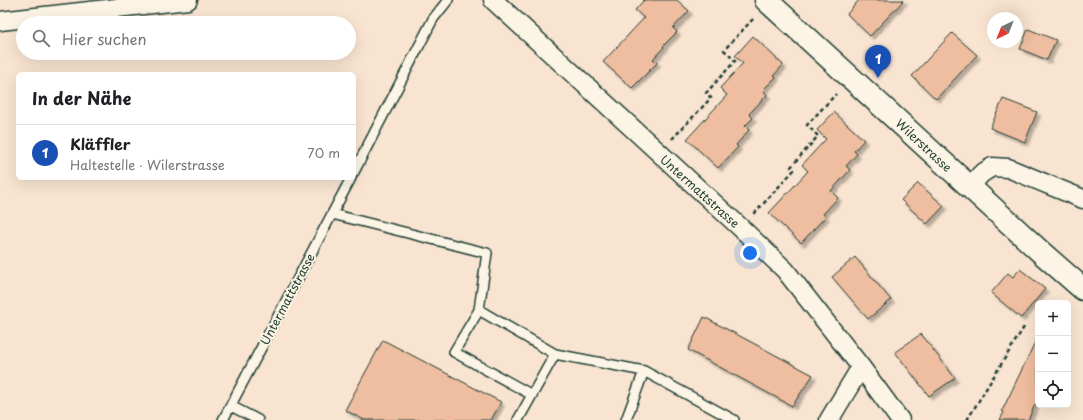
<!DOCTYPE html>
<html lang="de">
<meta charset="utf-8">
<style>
body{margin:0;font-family:"Playpen Sans",sans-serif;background:#f2f2f2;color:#202124}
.controls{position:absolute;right:12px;bottom:12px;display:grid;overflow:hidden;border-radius:6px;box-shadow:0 4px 16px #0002}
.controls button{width:36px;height:36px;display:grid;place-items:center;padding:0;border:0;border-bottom:1px solid #e0e0e0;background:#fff;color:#202124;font:20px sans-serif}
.compass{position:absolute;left:987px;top:12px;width:36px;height:36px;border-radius:50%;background:#fff;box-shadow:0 4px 16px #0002;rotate:223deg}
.you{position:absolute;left:750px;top:253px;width:14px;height:14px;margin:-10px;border:3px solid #fff;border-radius:50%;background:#1a73e8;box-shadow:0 0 0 6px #1a73e833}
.badge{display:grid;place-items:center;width:26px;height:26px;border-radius:50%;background:#d1495b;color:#fff;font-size:13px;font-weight:700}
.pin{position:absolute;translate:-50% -33px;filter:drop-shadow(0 1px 2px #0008)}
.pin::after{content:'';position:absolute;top:21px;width:14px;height:12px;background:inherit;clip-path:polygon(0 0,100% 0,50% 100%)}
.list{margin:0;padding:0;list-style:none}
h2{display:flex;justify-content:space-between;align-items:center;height:52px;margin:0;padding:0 16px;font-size:17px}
h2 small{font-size:13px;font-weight:400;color:#757577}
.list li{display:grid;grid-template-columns:26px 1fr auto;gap:12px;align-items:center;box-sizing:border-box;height:56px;padding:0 16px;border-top:1px solid #e0e0e0}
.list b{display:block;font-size:15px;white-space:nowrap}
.list p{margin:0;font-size:13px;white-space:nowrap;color:#757577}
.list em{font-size:13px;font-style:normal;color:#757577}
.icon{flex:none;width:22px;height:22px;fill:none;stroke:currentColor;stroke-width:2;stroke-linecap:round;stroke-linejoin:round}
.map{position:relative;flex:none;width:1083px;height:420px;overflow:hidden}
.search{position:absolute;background:#fff;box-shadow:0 4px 16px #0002;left:16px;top:16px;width:340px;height:44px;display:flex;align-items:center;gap:10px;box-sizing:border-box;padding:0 14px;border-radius:22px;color:#757577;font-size:15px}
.panel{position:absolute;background:#fff;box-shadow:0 4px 16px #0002;left:16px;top:72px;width:340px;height:108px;border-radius:6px}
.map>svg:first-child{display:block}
.building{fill:#efbd9f;stroke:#1f3d34;filter:url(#shadow)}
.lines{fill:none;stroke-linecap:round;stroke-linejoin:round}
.service-casing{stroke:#1f3d34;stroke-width:12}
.minor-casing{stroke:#1f3d34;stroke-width:21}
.secondary-casing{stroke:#1f3d34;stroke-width:25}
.path{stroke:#1f3d34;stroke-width:2.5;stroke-dasharray:4 3;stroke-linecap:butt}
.service{stroke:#fcf5e5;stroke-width:9}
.minor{stroke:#fcf5e5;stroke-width:18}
.secondary{stroke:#fcf5e5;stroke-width:22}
.labels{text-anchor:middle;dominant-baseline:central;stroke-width:4;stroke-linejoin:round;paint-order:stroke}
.street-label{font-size:12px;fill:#1f3d34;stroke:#fcf5e5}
</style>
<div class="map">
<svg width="1083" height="420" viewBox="0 0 1083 420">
<defs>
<filter id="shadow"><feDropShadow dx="3.5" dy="3.5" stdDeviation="1" flood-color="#0004"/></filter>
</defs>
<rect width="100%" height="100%" fill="#f8e4d0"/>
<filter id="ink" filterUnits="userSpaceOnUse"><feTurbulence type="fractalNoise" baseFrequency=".025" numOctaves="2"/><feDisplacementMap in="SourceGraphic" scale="8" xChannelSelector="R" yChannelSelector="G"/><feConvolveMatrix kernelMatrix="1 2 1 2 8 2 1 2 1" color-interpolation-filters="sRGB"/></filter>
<g filter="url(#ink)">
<path class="building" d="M644,0H677L689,11L673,28L677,32L663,46L664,47L653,59L657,63L632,88L603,62L644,18L635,10Z
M859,0H904L870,36L847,14Z
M1028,29L1056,40L1047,60L1020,49Z
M952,33L977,55L936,99L912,76Z
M753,36L783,65L774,75L776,77L763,90L767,95L749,114L753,118L745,126L749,130L736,145L738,147L718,168L687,139L727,95L720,88L743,63L735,56Z
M1003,99L1037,112L1025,142L990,128Z
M834,112L864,140L854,151L857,154L846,166L850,170L831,191L838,198L823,214L826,216L801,243L769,213L808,171L802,165L826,139L817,130Z
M918,183L944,206L927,224L901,200Z
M855,257L891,300L868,319L832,277Z
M1020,269L1045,289L1021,318L991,293L1008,273L1013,277Z
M704,317L813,375L792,406L688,350Z
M921,334L955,378L929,396L895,352Z
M1038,336V398L1028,420H1000L1004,412L1002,411Z
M383,340L501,402L491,420H364L345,410Z"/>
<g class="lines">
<defs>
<path id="service" d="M354,172L433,19L448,0
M332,214L487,253L479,310L555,354L518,420
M479,310L454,352L532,395
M555,354L644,371L626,420
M644,371L734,420
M231,406L258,420
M223,420L351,178"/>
<path id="minor" d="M493,0L741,228L785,270L861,367L900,420
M0,21L188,0
M970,187L981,174L992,167L1008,168L1083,199
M829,420L861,367"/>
<path id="secondary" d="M766,0L1043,254L1083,289"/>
</defs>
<use href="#service" class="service-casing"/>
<use href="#minor" class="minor-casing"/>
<use href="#secondary" class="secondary-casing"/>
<path class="path" d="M672,139L711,98L706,93L735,61L724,50L753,19
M754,214L794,170L791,167L818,136L807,125L836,94
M967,420L1024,327"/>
<use href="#service" class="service"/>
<use href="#minor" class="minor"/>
<use href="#secondary" class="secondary"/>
</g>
</g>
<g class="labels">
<g class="street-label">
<text transform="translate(924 145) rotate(43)">Wilerstrasse</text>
<text transform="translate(700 191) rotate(42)">Untermattstrasse</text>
<text transform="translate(287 299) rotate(-62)">Untermattstrasse</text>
</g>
</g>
</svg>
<div class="controls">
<button>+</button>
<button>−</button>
<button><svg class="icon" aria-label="locate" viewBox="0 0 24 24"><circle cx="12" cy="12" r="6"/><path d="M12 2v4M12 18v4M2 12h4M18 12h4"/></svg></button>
</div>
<svg class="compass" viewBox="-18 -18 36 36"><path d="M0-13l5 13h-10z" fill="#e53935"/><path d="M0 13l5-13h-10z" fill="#757577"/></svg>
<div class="you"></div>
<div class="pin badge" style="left:878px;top:78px;background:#1a4fb4">1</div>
<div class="search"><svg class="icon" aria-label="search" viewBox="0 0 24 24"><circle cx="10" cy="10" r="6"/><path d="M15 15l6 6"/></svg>Hier suchen</div>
<section class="panel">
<h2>In der Nähe<small></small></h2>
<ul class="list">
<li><span class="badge" style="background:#1a4fb4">1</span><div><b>Kläffler</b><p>Haltestelle · Wilerstrasse</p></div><em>70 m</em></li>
</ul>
</section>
</div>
